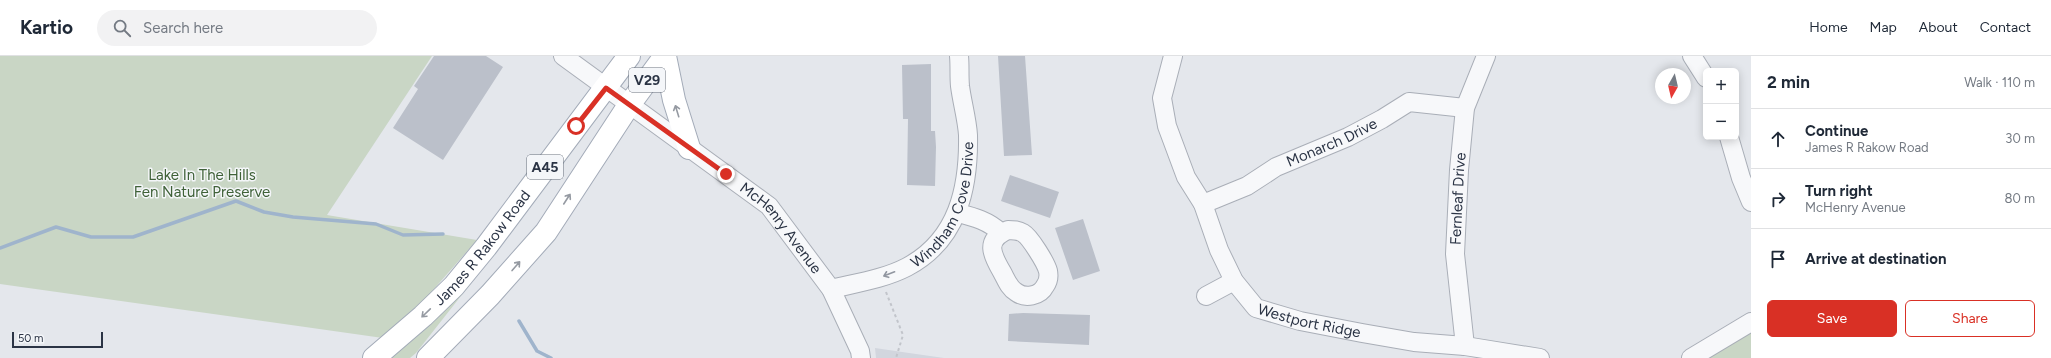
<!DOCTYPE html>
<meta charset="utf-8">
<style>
body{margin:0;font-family:Figtree,sans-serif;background:#f2f2f3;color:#1f2937}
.controls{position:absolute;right:12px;top:12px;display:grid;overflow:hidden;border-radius:6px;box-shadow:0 2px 10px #0003}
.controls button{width:36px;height:36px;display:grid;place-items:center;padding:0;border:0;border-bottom:1px solid #e0e1e3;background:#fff;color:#1f2937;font:20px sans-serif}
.compass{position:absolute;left:1655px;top:12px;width:36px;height:36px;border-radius:50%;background:#fff;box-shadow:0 2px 10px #0003;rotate:188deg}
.scale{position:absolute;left:12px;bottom:10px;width:91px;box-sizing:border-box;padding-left:4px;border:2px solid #2b3445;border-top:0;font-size:11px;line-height:14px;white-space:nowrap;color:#2b3445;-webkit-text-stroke:3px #f4f6f9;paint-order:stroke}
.stop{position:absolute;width:12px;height:12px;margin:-9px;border:3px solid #d93025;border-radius:50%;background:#fff}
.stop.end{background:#d93025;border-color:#fff;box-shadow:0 1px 4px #0008}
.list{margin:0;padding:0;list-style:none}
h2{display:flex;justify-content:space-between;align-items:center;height:52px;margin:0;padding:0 16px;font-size:17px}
h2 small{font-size:13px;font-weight:400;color:#747a83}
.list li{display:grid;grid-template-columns:26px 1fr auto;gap:12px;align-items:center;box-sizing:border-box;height:60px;padding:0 16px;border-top:1px solid #e0e1e3}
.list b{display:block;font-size:15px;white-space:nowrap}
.list p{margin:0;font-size:13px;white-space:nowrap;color:#747a83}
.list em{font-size:13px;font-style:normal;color:#747a83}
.actions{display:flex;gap:8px;padding:12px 16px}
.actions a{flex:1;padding:9px 0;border:1px solid #d93025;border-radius:6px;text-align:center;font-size:14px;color:#d93025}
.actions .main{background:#d93025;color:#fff}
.icon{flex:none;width:22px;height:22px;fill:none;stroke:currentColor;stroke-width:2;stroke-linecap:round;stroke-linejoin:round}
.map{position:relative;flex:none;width:1751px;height:302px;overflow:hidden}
header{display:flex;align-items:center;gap:24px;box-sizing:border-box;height:56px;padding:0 20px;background:#fff;border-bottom:1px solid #e0e1e3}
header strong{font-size:19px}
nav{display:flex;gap:22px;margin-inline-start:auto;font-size:14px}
.search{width:280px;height:36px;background:#f2f2f3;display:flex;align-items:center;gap:10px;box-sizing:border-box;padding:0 14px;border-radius:22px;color:#747a83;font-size:15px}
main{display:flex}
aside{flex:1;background:#fff}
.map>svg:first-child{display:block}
.built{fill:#d2d6de}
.green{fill:#c9d6c5}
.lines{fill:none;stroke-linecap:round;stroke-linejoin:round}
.stream{stroke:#9fb4cc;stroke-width:3.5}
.building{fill:#bbc0ca}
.minor-casing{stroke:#a9aeb7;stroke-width:20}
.major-casing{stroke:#a3abb8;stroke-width:24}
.path{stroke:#c2c5cb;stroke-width:2;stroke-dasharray:3 3;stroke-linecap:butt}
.minor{stroke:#f7f8fa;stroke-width:18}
.major{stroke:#fff;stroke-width:22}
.oneway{stroke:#959aa2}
.oneway2{stroke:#9196a0}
.route{stroke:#d93025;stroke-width:5}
.labels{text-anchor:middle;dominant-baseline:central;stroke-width:3;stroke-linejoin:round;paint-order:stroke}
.shield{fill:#f4f6f9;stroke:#676e7b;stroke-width:1}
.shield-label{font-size:14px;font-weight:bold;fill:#2b3445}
.street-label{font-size:15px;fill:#2b3445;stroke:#f4f6f9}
.park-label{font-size:15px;fill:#3f6138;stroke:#f4f6f9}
</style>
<header>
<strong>Kartio</strong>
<div class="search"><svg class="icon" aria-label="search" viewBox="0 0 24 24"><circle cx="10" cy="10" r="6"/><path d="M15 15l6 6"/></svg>Search here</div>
<nav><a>Home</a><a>Map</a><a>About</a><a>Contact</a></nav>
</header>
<main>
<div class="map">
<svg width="1751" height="302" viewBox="0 0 1751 302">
<rect width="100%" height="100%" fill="#e4e7ec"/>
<path class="built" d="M875,292L909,297L944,302H876Z"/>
<path class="green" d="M0,0H432L327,159L477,184L390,283L0,228Z
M507,178L509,179L416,297L410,302H391Z
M1751,271V302H1702Z"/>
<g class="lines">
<path class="stream" d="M0,192L56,171L91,181H133L236,145L264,156L293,161L376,168L403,179L443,178
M519,265L537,295L551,302"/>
</g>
<path class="building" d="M434,0H486L503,11L443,104L393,72L418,33L414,30Z
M998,0H1025L1032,99L1004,100Z
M931,8V75H935L936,91L935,130L907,129L908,63H903L902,9Z
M1010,119L1059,136L1050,162L1001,145Z
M1083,163L1100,215L1073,224L1055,172Z
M1023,257L1090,259L1089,289L1008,285L1009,258Z"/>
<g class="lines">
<defs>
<g id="minor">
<path id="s1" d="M563,0L769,150L831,233L860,295L861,302"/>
<path id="s2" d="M1173,0L1162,42L1167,70L1186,121L1203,148L1219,194L1234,225L1256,252L1300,265L1362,277L1414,286L1465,290L1540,302"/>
<path d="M1692,0L1706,22"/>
<path d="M1729,81L1741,122L1751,146"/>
<path id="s3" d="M1203,148L1247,130L1276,111L1348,81L1382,63L1409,46L1465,52"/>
<path d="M958,157C974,161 989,165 1001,177"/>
<path d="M1008,174C1014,174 1018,174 1023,177C1030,181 1046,207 1048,215C1049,220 1048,226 1045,230C1040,240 1025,243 1016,236C1009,232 1006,223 1002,216C992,199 984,184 1008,174Z"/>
<path id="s4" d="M831,233C856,227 884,223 907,211C958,184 969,132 968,79C967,63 962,46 960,30C959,20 960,10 959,0"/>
<path d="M1206,240L1234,225"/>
<path id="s5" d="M1465,290L1455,198L1459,114L1465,52L1486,0"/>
<path d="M1691,302L1751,266"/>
</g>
<g id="major">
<path d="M665,0L674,44L689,92"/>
<path id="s6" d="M374,302L423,260L454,230L486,191L629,0"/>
<path d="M428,302L490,239L546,176L629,49L665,0"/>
</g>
</defs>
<use href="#minor" class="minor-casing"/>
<use href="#major" class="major-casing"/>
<path class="path" d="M886,236L903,279L896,302"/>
<use href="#minor" class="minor"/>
<use href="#major" class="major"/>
</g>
<defs><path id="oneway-shaft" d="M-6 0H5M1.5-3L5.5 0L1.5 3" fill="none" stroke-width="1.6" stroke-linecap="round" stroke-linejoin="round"/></defs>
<g class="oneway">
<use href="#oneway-shaft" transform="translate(677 55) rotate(-107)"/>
<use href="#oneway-shaft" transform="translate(567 143) rotate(-57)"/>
<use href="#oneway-shaft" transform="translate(516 210) rotate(-49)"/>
<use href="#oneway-shaft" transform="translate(426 257) rotate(136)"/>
</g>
<use class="oneway2" href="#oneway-shaft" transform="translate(889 218) rotate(159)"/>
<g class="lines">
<path class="route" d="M576,70L606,32L726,118"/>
</g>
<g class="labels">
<g class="shield">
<rect x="629" y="12" width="36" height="24" rx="3"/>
<rect x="527" y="99" width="36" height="24" rx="3"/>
</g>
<g class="shield-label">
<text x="647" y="24">V29</text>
<text x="545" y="111">A45</text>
</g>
<g class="street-label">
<text stroke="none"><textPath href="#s3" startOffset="143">Monarch Drive</textPath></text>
<text stroke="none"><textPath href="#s5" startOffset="148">Fernleaf Drive</textPath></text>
<text stroke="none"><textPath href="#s4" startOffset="156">Windham Cove Drive</textPath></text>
<text stroke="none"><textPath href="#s1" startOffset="279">McHenry Avenue</textPath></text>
<text stroke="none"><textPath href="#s6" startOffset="155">James R Rakow Road</textPath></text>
<text stroke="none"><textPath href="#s2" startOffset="331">Westport Ridge</textPath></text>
</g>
<g class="park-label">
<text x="202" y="119">Lake In The Hills<tspan x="202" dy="17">Fen Nature Preserve</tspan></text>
</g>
</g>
</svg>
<div class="controls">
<button>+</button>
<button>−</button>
</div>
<svg class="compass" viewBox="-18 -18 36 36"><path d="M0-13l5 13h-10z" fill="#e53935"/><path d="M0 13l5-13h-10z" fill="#747a83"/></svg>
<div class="scale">50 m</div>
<div class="stop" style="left:576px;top:70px"></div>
<div class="stop end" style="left:726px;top:118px"></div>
</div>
<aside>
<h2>2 min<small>Walk · 110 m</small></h2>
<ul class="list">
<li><svg class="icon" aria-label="ahead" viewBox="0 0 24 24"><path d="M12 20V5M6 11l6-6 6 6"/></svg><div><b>Continue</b><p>James R Rakow Road</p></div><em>30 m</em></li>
<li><svg class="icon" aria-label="right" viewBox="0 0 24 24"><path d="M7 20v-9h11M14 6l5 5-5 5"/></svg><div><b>Turn right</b><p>McHenry Avenue</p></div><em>80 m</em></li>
<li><svg class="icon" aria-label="arrive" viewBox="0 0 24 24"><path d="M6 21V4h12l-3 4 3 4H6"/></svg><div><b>Arrive at destination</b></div></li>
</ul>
<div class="actions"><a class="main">Save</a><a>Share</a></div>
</aside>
</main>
